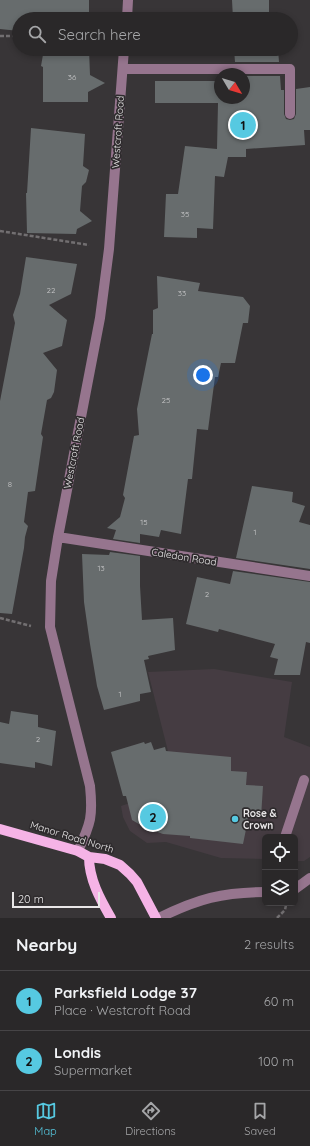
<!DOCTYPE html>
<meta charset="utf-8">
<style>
body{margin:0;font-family:Quicksand,sans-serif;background:#323031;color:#f1f3f6}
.controls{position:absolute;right:12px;bottom:12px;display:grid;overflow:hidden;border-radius:6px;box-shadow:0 2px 6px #0003}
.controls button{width:36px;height:36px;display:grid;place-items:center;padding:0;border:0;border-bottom:1px solid #464446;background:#2a2829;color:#f1f3f6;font:20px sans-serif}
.compass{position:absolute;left:214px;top:68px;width:36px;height:36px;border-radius:50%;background:#2a2829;box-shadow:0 2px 6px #0003;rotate:128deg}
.scale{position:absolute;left:12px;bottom:10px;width:88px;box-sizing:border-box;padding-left:4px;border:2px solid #e9e7e8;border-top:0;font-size:11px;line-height:14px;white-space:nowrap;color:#e9e7e8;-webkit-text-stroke:3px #2e2b2d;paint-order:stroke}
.you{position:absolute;left:203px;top:375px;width:14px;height:14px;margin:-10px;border:3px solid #fff;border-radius:50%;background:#1a73e8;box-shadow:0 0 0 6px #1a73e833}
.badge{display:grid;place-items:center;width:26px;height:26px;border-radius:50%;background:#56c9e1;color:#111;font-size:13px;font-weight:700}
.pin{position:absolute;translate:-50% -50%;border:2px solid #fff;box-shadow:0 1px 4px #0006}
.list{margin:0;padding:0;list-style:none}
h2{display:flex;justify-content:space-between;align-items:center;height:52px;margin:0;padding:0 16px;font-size:17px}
h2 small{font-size:13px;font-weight:400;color:#a5a6a8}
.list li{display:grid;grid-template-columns:26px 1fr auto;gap:12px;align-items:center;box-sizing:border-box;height:60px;padding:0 16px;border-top:1px solid #464446}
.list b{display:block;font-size:15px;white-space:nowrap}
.list p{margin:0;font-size:13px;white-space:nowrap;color:#a5a6a8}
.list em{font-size:13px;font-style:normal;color:#a5a6a8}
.icon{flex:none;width:22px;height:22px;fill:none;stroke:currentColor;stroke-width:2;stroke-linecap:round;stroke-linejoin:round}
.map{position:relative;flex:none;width:310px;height:918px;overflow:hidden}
.search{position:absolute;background:#2a2829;box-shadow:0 2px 6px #0003;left:12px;right:12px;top:12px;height:44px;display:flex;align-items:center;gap:10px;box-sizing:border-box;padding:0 14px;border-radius:22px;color:#a5a6a8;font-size:15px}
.sheet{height:172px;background:#2a2829}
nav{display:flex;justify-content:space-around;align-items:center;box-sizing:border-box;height:56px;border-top:1px solid #464446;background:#2a2829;font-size:11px;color:#a5a6a8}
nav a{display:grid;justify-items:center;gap:2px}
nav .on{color:#56c9e1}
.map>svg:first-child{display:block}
.built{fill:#453c42}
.building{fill:#676c6d}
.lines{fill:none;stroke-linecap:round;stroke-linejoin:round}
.path{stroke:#726f71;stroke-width:2.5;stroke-dasharray:4 2;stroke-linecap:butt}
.minor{stroke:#96758e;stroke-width:10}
.major{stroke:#f5b3e6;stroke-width:10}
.poi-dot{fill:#56c9e1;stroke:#2e2b2d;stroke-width:1.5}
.labels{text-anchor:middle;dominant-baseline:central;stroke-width:3.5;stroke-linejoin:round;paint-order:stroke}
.number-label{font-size:8px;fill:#c8c8c9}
.street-label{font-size:10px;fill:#e9e7e8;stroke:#2e2b2d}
.poi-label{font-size:10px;font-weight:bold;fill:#e9e7e8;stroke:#2e2b2d;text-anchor:start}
</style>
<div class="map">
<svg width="310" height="918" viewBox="0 0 310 918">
<rect width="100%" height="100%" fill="#383537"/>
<path class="built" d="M214,669L292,682L284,737L310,747V857L304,861H295V837H265V859L221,858L166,842L147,843L130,831L123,817L121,806L177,787L148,672Z"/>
<path class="building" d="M0,0H89V19H19V31L0,29Z
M232,0H269V19H233Z
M44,49H89L90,75L105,83L88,92V102H43V67L41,66Z
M234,49H278L279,62H235Z
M244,76H280L281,90H284V114L286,119L290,120L294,119L296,114V89L310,87V130H304L305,145L246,149V157H228L224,177L215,176L213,229L197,228V238L164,237L166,194H178L185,146L217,149L218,103H155V81H219V79H220V98H244Z
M31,128L85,134L83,166L89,170L86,182L82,186L80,211L92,221L77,229L76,234L27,233L26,193H27Z
M26,257L77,264L71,294L49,305L67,320L62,346L43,353L57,370L54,392L51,398L47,400L41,434L43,437L35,491L28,492L24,522L28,526L25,537L24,548L12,614L0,613V401L15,323L13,315L20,294Z
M157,276L200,283L198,291L243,297L250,306L248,323H243L235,363H221L218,377H215L208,430L197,429L192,479H188L181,534L161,530L159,537L140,534V543L113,539L116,530L107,528L120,517L125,498L123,495L134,436L139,435L137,409L152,334H153V310L158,308Z
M252,486L293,492L292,502L305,506L299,522L310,525V569L236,558Z
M110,552L140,556V586L142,620L173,618L175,650L148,656L149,659L144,660L151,692L140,694V701L104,710L97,686L90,644L84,602L82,554L109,555Z
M233,571L310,582V643L306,642L300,675H274L278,659L270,657L275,644L219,629L218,632L186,624L197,577L230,584Z
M11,711L38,715V727L56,731L52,766L35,762V768L0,763V722L9,724Z
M144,742L145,744L151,742L154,750L165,747L166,751L231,757V771L247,772L246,785L263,786L261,817L249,815L243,844L190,838V836L163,834L144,827L132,820L126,796H123L111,752Z"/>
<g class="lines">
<path class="path" d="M0,36H19
M0,231L89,245
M0,618L31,626
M277,918L285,910L286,905"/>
<path class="minor" d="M127,19L128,0
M123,69H290V114
M58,537L310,576
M285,837L304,780
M78,851C91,823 93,816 90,786L50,627L51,581L58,537L100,318L109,249L124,49
M295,889L310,878
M159,918C197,899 223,892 265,892"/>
<path class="major" d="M0,829L78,851L89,857L105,859L120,865L130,874L137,882L156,918
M89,857C89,879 100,899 111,918"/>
</g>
<circle class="poi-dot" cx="235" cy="819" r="4"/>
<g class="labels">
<g class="number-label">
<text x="72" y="77">36</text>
<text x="185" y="214">35</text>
<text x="51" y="290">22</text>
<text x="182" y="293">33</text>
<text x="166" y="400">25</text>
<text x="10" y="484">8</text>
<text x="144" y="522">15</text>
<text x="255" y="532">1</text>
<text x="101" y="568">13</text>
<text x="207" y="594">2</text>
<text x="120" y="694">1</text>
<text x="38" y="739">2</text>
</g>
<g class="street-label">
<text transform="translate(118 132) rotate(-86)">Westcroft Road</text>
<text transform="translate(74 453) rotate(-79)">Westcroft Road</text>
<text transform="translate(184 557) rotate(9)">Caledon Road</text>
<text transform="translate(72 837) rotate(17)">Manor Road North</text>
</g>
<g class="poi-label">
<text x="243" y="813">Rose &amp;<tspan x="243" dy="12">Crown</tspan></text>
</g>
</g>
</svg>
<div class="controls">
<button><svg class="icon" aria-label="locate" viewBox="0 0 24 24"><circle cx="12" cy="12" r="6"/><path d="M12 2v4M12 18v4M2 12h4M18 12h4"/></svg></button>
<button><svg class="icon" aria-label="layers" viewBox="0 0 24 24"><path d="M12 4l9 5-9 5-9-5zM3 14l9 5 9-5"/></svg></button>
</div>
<svg class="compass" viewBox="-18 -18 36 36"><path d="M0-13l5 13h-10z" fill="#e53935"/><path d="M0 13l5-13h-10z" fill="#a5a6a8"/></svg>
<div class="scale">20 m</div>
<div class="you"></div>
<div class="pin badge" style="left:243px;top:125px">1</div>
<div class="pin badge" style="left:153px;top:817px">2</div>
<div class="search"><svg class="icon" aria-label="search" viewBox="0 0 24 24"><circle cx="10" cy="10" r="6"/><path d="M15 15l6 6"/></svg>Search here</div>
</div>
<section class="sheet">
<h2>Nearby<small>2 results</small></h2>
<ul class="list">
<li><span class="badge">1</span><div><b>Parksfield Lodge 37</b><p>Place · Westcroft Road</p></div><em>60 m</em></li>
<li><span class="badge">2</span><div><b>Londis</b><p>Supermarket</p></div><em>100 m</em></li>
</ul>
</section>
<nav>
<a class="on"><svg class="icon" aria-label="map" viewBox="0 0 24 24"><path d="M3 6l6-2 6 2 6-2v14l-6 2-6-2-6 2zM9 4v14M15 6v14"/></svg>Map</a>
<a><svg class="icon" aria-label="directions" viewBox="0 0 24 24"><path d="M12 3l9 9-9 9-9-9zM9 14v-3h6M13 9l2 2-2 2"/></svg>Directions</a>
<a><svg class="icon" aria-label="saved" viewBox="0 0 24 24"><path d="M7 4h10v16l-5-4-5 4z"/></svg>Saved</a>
</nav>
